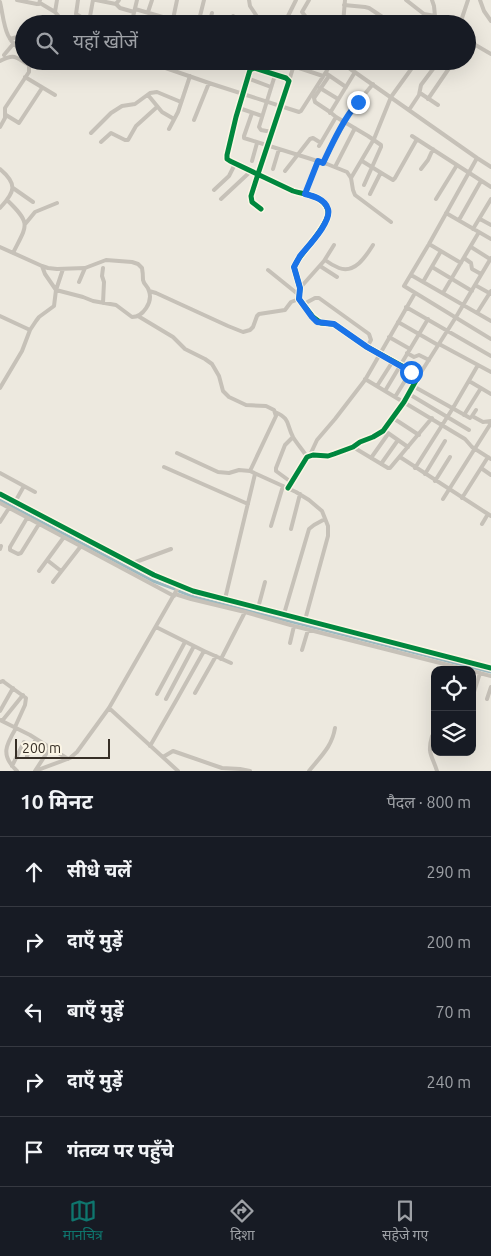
<!DOCTYPE html>
<html lang="hi">
<meta charset="utf-8">
<style>
body{margin:0;font-family:Ubuntu,"Noto Sans Devanagari",sans-serif;background:#242831;color:#f1f3f6}
.controls{position:absolute;right:15px;bottom:15px;display:grid;overflow:hidden;border-radius:10px;box-shadow:0 5px 20px #0002}
.controls button{width:45px;height:45px;display:grid;place-items:center;padding:0;border:0;border-bottom:1px solid #363941;background:#171b24;color:#f1f3f6;font:25px sans-serif}
.scale{position:absolute;left:15px;bottom:12px;width:95px;box-sizing:border-box;padding-left:5px;border:2px solid #372f26;border-top:0;font-size:14px;line-height:18px;white-space:nowrap;color:#372f26;-webkit-text-stroke:4px #fbf5e5;paint-order:stroke}
.stop{position:absolute;width:15px;height:15px;margin:-11px;border:4px solid #1a73e8;border-radius:50%;background:#fff}
.stop.end{background:#1a73e8;border-color:#fff;box-shadow:0 1px 5px #0008}
.list{margin:0;padding:0;list-style:none}
h2{display:flex;justify-content:space-between;align-items:center;height:65px;margin:0;padding:0 20px;font-size:21px}
h2 small{font-size:16px;font-weight:400;color:#9ea1a6}
.list li{display:grid;grid-template-columns:32px 1fr auto;gap:15px;align-items:center;box-sizing:border-box;height:70px;padding:0 20px;border-top:1px solid #363941}
.list b{display:block;font-size:19px;white-space:nowrap}
.list em{font-size:16px;font-style:normal;color:#9ea1a6}
.icon{flex:none;width:28px;height:28px;fill:none;stroke:currentColor;stroke-width:2;stroke-linecap:round;stroke-linejoin:round}
.map{position:relative;flex:none;width:491px;height:771px;overflow:hidden}
.search{position:absolute;background:#171b24;box-shadow:0 5px 20px #0002;left:15px;right:15px;top:15px;height:55px;display:flex;align-items:center;gap:12px;box-sizing:border-box;padding:0 18px;border-radius:28px;color:#9ea1a6;font-size:19px}
.sheet{height:415px;background:#171b24}
nav{display:flex;justify-content:space-around;align-items:center;box-sizing:border-box;height:70px;border-top:1px solid #363941;background:#171b24;font-size:14px;color:#9ea1a6}
nav a{display:grid;justify-items:center;gap:2px}
nav .on{color:#0f766e}
.map>svg:first-child{display:block}
.lines{fill:none;stroke-linecap:round;stroke-linejoin:round}
.canal{stroke:#9ab9c0;stroke-width:3}
.minor{stroke:#c6c1b8;stroke-width:4}
.cycleway-casing{stroke:#fbf5e5;stroke-width:8}
.cycleway{stroke:#00873e;stroke-width:5}
.route{stroke:#1a73e8;stroke-width:6}
</style>
<div class="map">
<svg width="491" height="771" viewBox="0 0 491 771">
<rect width="100%" height="100%" fill="#ede9df"/>
<g class="lines">
<path class="canal" d="M0,500L153,581L175,589
M179,591L194,597L491,672"/>
<path class="minor" d="M17,0L37,4H39L40,0
M78,0L76,14L88,21L89,24
M96,0L116,4L119,0
M249,0L250,6L262,24
M406,0L424,14L435,16L439,24
M432,0L434,6L435,16
M480,0L484,11L491,21
M0,2C4,18 4,45 24,49
M40,3L55,12L61,19L69,24
M116,4L120,8L134,12
M344,5L365,7L369,8L393,24
M135,9L173,20
M55,12L57,0
M148,12L152,0
M89,22L93,0
M343,23L362,24
M73,24L79,16
M132,24V21L137,0
M172,24L177,0
M198,24L204,0
M209,24L212,13
M231,24L233,16
M284,24L296,0
M304,24L306,17L302,12L309,0
M343,24L345,0
M453,24L456,22L462,21
M463,24L462,18L468,0
M10,39L24,35
M467,40L491,54
M4,55L14,43
M0,61C15,53 15,57 29,65V72L5,108V118L0,127
M152,61L157,65L209,83L299,112L301,111L333,61
M196,61L197,62
M339,61L477,158L491,167
M327,74L346,87
M329,76L314,98L315,102L330,112L336,117L368,136L381,145V147L364,185
M25,77L55,95
M247,78L271,87
M289,81L293,68L296,67L323,76
M320,88L338,99
M420,93L438,105
M148,95L162,112L174,119
M428,99L454,61
M239,108L262,116
M409,110L419,95L421,85L439,61
M252,113L244,136V138L327,164L347,172L351,178L353,190L355,195L391,222
M330,113L355,72
M6,115L19,123L42,88
M194,120L209,83
M169,129L178,112L190,76
M272,132L261,130L259,127L275,75
M91,133L111,113L122,106L135,104L150,93L157,92L181,102
M412,136L491,187
M101,142L111,133L125,140H128L136,126L157,107
M319,146L336,117
M477,158L429,244L404,286L491,339
M252,161L257,143
M362,161L383,174
M323,163L350,112L373,84
M335,167L355,128
M0,169C18,184 15,192 0,208
M273,169L279,149
M421,169L428,160L433,149
M285,171L310,139L313,138L321,143
M351,178L374,139L391,97L417,61
M13,188L33,202
M214,190L229,176L235,164
M305,194L318,161
M370,194L380,174H383L393,180L395,178L417,139
M221,199L251,171
M436,199L457,165
M7,200C32,224 27,225 13,253
M261,209L252,202L251,196L258,174L289,81L286,78L254,68L250,70L236,117L227,155V159L230,161C251,171 272,181 293,191C302,194 312,194 319,199C325,203 329,208 328,215C325,228 308,246 300,257C297,260 296,264 294,267L300,288L299,299L313,317L321,323L334,324L367,347L411,371L417,375L418,377L404,402L383,431L373,437L360,442L353,447L334,454L328,456L313,455L307,457L288,488
M446,213L491,239
M480,219L491,225
M459,220L481,181
M26,223L35,212L57,203
M473,229L491,199
M429,244L461,263
M0,247L42,266L45,274L56,290L54,306L39,317L36,321L30,330L22,351L0,388
M471,247L490,259
M464,258L471,263L472,269L481,274
M325,260C329,263 334,266 339,268C355,274 366,256 373,245
M42,266L48,268L57,269L85,268L106,260L132,262L138,264L142,268C143,273 143,276 143,280C144,285 148,286 149,291C153,302 143,317 132,317L116,305L93,301L83,297L56,290L63,269
M320,266L337,277
M432,267L472,291
M268,270L299,295
M411,275L491,321
M79,282L85,268
M423,282L441,251
M475,285L491,294
M300,288L324,261L334,245
M149,291L156,293L228,326L243,332L250,330L253,327L257,316L259,314L285,310L291,302L299,299
M443,293L479,232
M103,303L104,282L102,276L103,268
M302,305L315,298H319L369,334L371,340L367,347
M406,307L491,356
M477,313L491,291
M0,316L30,330
M138,316L173,337L185,349L205,359L212,364L219,376L223,391L229,397L246,405L266,406L274,410L276,416L250,471
M398,322L438,345
M389,337L410,349
M439,344L491,372
M407,353L414,357L419,355L429,360
M418,377L456,317L491,258
M365,379L465,439L472,447L491,459
M469,381L491,394
M377,386L393,361
M413,386L470,418
M385,391L428,319
M409,394L469,430
M395,397L411,371
M476,410L472,416L483,422L491,421
M275,412C291,419 286,424 293,437C297,444 303,450 307,457
M464,415L481,388
M393,418L419,435
M388,433L408,447
M353,447L388,468H390L432,418
M177,453L218,472L229,473L239,470L250,471L296,492L309,500L322,511L328,526V536L305,620
M310,455L317,440L335,419L365,380L415,293
M400,457L491,516
M371,458L388,434
M381,464L398,440
M164,467L248,504
M415,468L453,408L478,365
M481,468L491,475
M0,473L35,492
M425,474L445,441
M435,481L450,457
M291,482L276,471V468L285,445L293,437
M0,494L154,575L193,591L491,668
M462,498L488,457
M443,499L491,423
M15,502L24,486
M0,503L174,596
M27,518L10,547V550L18,554L21,553L39,524
M0,522L9,508
M482,524L488,514
M271,526L283,486
M291,529L300,494
M0,549L1,546
M47,560L61,571
M133,563L171,549
M39,571L64,537
M53,582L81,546
M175,594L191,599L245,612L294,626L468,670
M225,599L255,474
M258,608L265,582
M284,614L309,529L314,525L325,519
M156,627L204,651L231,663
M290,643L294,626
M302,650L308,630
M221,659L245,612
M472,671L491,676
M0,682L3,681L4,682L26,698L25,705L15,727
M195,693L216,656
M157,694L185,642
M473,695L480,673
M166,699L194,646
M487,699L491,687
M109,708L178,771
M0,711L13,688
M0,720L30,735L68,759
M2,721L23,695
M16,728C6,745 0,755 17,771
M432,736C427,754 432,755 437,771
M150,746L177,699L204,651
M27,756L36,739
M163,757L173,751L222,768L240,769L250,771
M12,766L24,742
M35,771L70,758L77,752L109,708L179,586
M35,771L50,748
M309,771C320,757 332,747 335,728"/>
<defs>
<path id="cycleway" d="M261,209L252,202L251,196L258,174L289,81L286,78L254,68L250,70L236,117L227,155V159L230,161C251,171 272,181 293,191C302,194 312,194 319,199C325,203 329,208 328,215C325,228 308,246 300,257C297,260 296,264 294,267L300,288L299,299L313,317L321,323L334,324L367,347L411,371L417,375L418,377L404,402L383,431L373,437L360,442L353,447L334,454L328,456L313,455L307,457L288,488
M0,494L154,575L193,591L491,668"/>
</defs>
<use href="#cycleway" class="cycleway-casing"/>
<use href="#cycleway" class="cycleway"/>
</g>
<g class="lines">
<path class="route" d="M358,102C343,120 333,142 323,163L318,161L305,194C313,196 325,199 328,209C332,222 307,247 300,256C298,260 296,263 294,267L300,288L299,299L312,317L317,322L334,324L367,347L411,372"/>
</g>
</svg>
<div class="controls">
<button><svg class="icon" aria-label="locate" viewBox="0 0 24 24"><circle cx="12" cy="12" r="6"/><path d="M12 2v4M12 18v4M2 12h4M18 12h4"/></svg></button>
<button><svg class="icon" aria-label="layers" viewBox="0 0 24 24"><path d="M12 4l9 5-9 5-9-5zM3 14l9 5 9-5"/></svg></button>
</div>
<div class="scale">200 m</div>
<div class="stop" style="left:411px;top:372px"></div>
<div class="stop end" style="left:358px;top:102px"></div>
<div class="search"><svg class="icon" aria-label="search" viewBox="0 0 24 24"><circle cx="10" cy="10" r="6"/><path d="M15 15l6 6"/></svg>यहाँ खोजें</div>
</div>
<section class="sheet">
<h2>10 मिनट<small>पैदल · 800 m</small></h2>
<ul class="list">
<li><svg class="icon" aria-label="ahead" viewBox="0 0 24 24"><path d="M12 20V5M6 11l6-6 6 6"/></svg><div><b>सीधे चलें</b></div><em>290 m</em></li>
<li><svg class="icon" aria-label="right" viewBox="0 0 24 24"><path d="M7 20v-9h11M14 6l5 5-5 5"/></svg><div><b>दाएँ मुड़ें</b></div><em>200 m</em></li>
<li><svg class="icon" aria-label="left" viewBox="0 0 24 24"><path d="M17 20v-9H6M10 6l-5 5 5 5"/></svg><div><b>बाएँ मुड़ें</b></div><em>70 m</em></li>
<li><svg class="icon" aria-label="right" viewBox="0 0 24 24"><path d="M7 20v-9h11M14 6l5 5-5 5"/></svg><div><b>दाएँ मुड़ें</b></div><em>240 m</em></li>
<li><svg class="icon" aria-label="arrive" viewBox="0 0 24 24"><path d="M6 21V4h12l-3 4 3 4H6"/></svg><div><b>गंतव्य पर पहुँचे</b></div></li>
</ul>
</section>
<nav>
<a class="on"><svg class="icon" aria-label="map" viewBox="0 0 24 24"><path d="M3 6l6-2 6 2 6-2v14l-6 2-6-2-6 2zM9 4v14M15 6v14"/></svg>मानचित्र</a>
<a><svg class="icon" aria-label="directions" viewBox="0 0 24 24"><path d="M12 3l9 9-9 9-9-9zM9 14v-3h6M13 9l2 2-2 2"/></svg>दिशा</a>
<a><svg class="icon" aria-label="saved" viewBox="0 0 24 24"><path d="M7 4h10v16l-5-4-5 4z"/></svg>सहेजे गए</a>
</nav>
